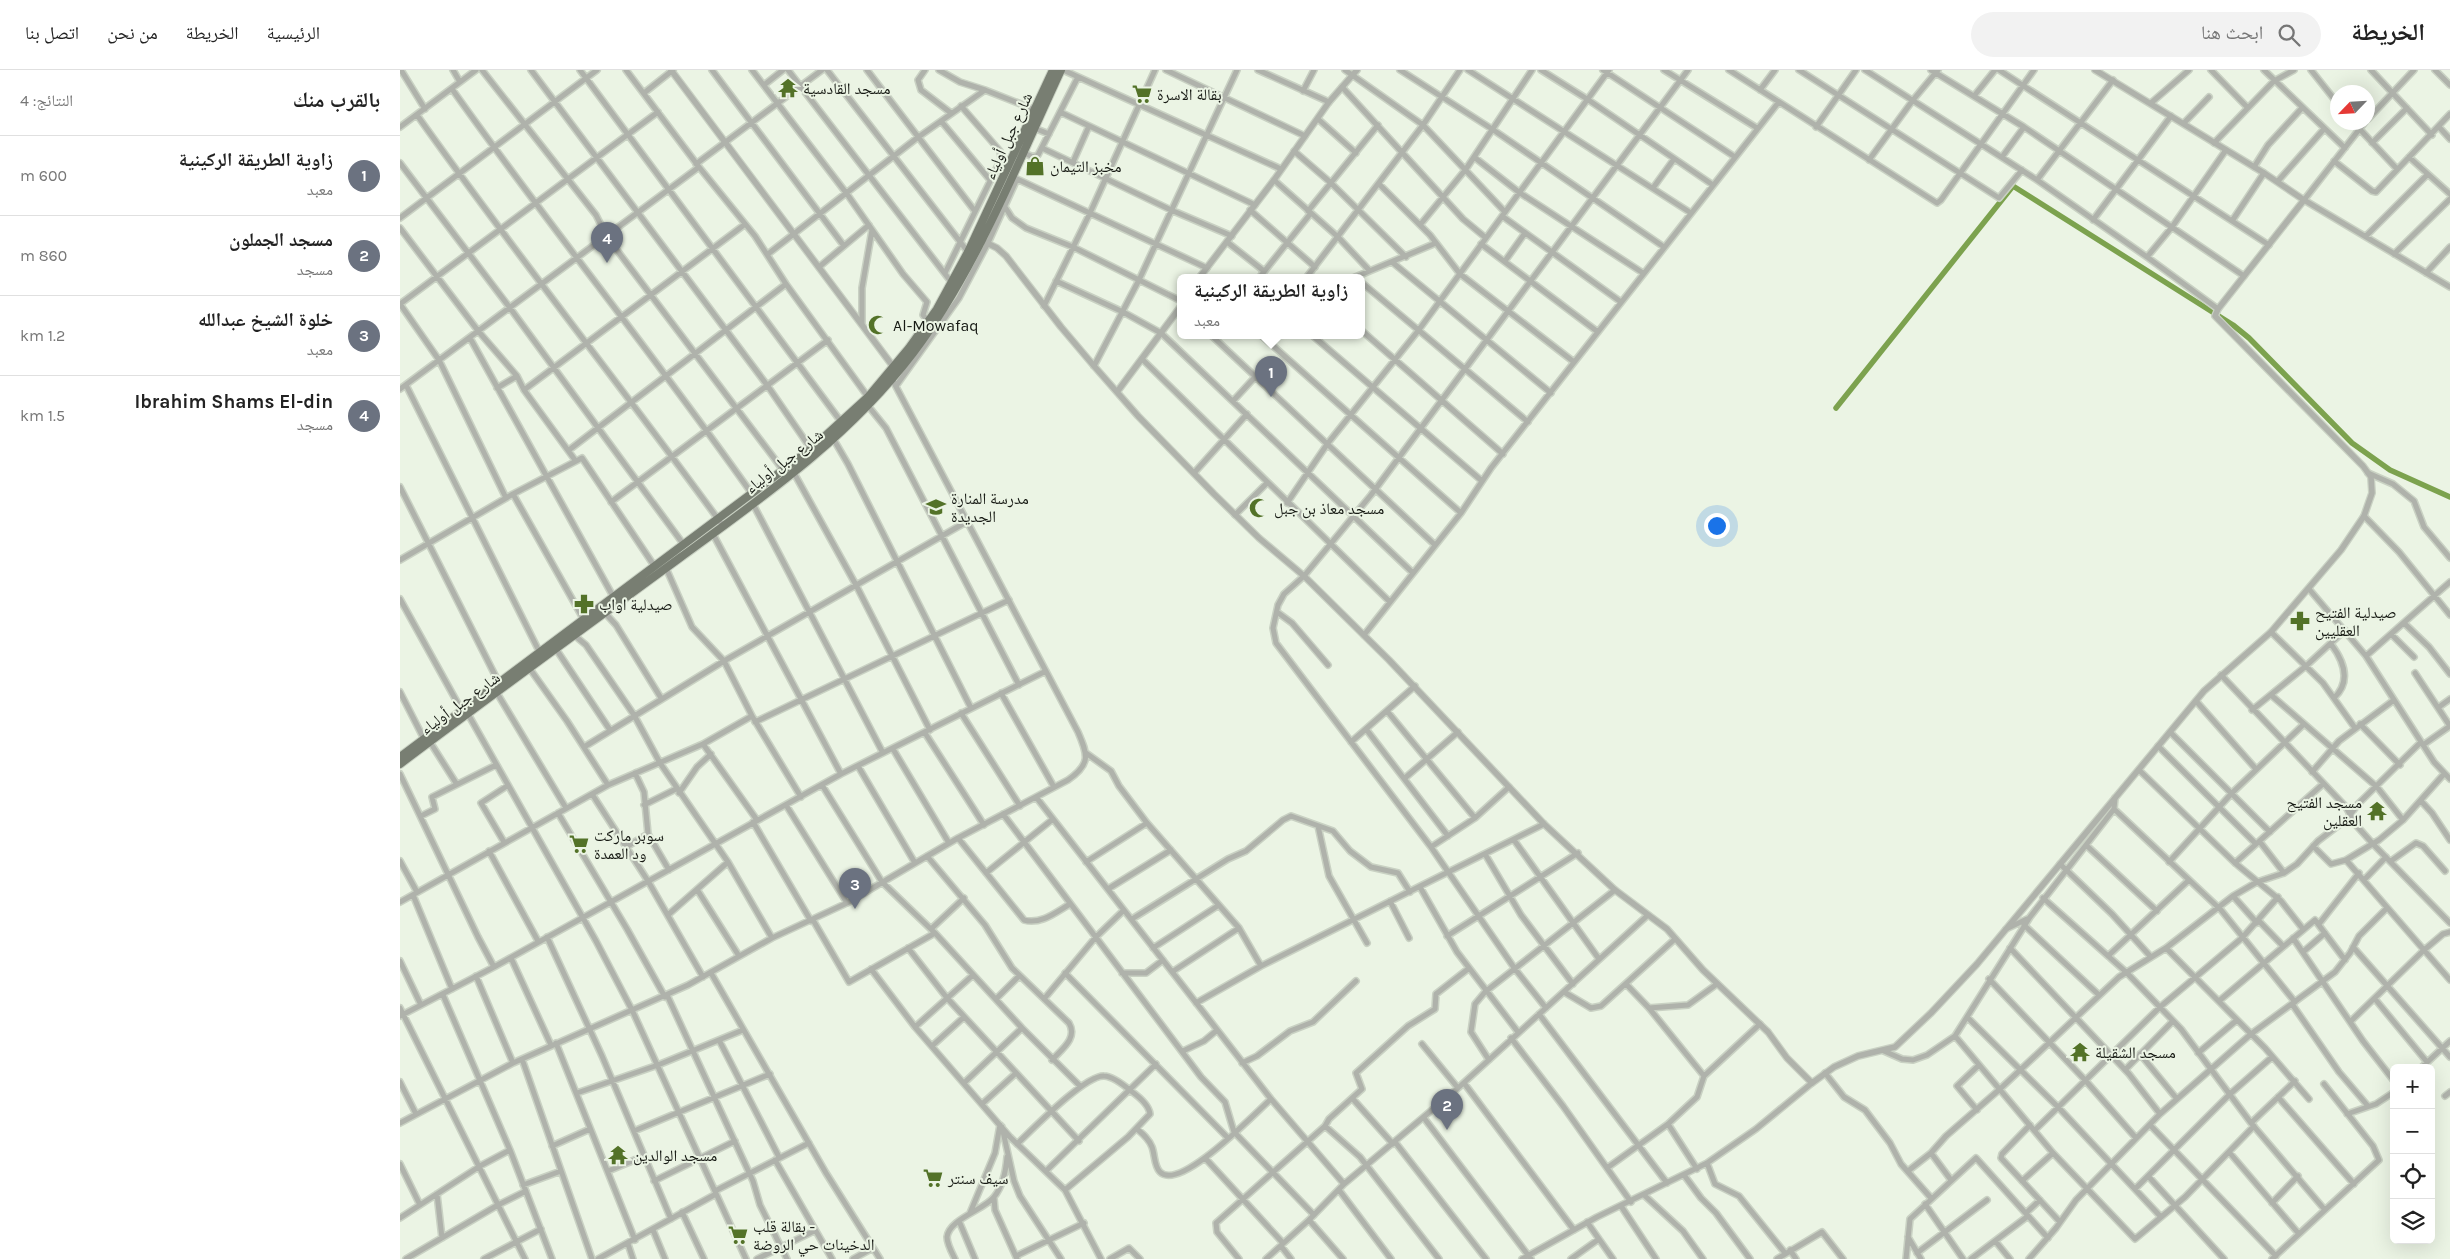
<!DOCTYPE html>
<html lang="ar">
<meta charset="utf-8">
<style>
body{margin:0;font-family:Karla,"Noto Naskh Arabic",sans-serif;background:#f2f2f2;color:#222;direction:rtl}
.controls{position:absolute;right:15px;bottom:15px;display:grid;overflow:hidden;border-radius:8px;box-shadow:0 5px 20px #0002}
.controls button{width:45px;height:45px;display:grid;place-items:center;padding:0;border:0;border-bottom:1px solid #e0e0e0;background:#fff;color:#222;font:25px sans-serif}
.compass{position:absolute;left:1930px;top:15px;width:45px;height:45px;border-radius:50%;background:#fff;box-shadow:0 5px 20px #0002;rotate:245deg}
.you{position:absolute;left:1316px;top:455px;width:18px;height:18px;margin:-12px;border:4px solid #fff;border-radius:50%;background:#1a73e8;box-shadow:0 0 0 8px #1a73e833}
.badge{display:grid;place-items:center;width:32px;height:32px;border-radius:50%;background:#537228;color:#fff;font-size:16px;font-weight:700}
.pin{position:absolute;translate:-50% -41px;filter:drop-shadow(0 1px 2px #0008)}
.pin::after{content:'';position:absolute;top:26px;width:18px;height:15px;background:inherit;clip-path:polygon(0 0,100% 0,50% 100%)}
.popup{position:absolute;left:777px;top:204px;width:188px;height:65px;box-sizing:border-box;display:grid;place-content:center;border-radius:8px;background:#fff;filter:drop-shadow(0 1px 4px #0005);font-size:16px;white-space:nowrap;color:#767676}
.popup b{font-size:19px;color:#222}
.popup::after{content:'';position:absolute;left:50%;top:100%;margin-left:-10px;border:10px solid transparent;border-top-color:#fff}
.list{margin:0;padding:0;list-style:none}
h2{display:flex;justify-content:space-between;align-items:center;height:65px;margin:0;padding:0 20px;font-size:21px}
h2 small{font-size:16px;font-weight:400;color:#767676}
.list li{display:grid;grid-template-columns:32px 1fr auto;gap:15px;align-items:center;box-sizing:border-box;height:80px;padding:0 20px;border-top:1px solid #e0e0e0}
.list b{display:block;font-size:19px;white-space:nowrap}
.list p{margin:0;font-size:16px;white-space:nowrap;color:#767676}
.list em{font-size:16px;font-style:normal;color:#767676}
.icon{flex:none;width:28px;height:28px;fill:none;stroke:currentColor;stroke-width:2;stroke-linecap:round;stroke-linejoin:round}
.map{position:relative;flex:none;width:2050px;height:1189px;overflow:hidden;direction:ltr}
header{display:flex;align-items:center;gap:30px;box-sizing:border-box;height:70px;padding:0 25px;background:#fff;border-bottom:1px solid #e0e0e0}
header strong{font-size:24px}
nav{display:flex;gap:28px;margin-inline-start:auto;font-size:18px}
.search{width:350px;height:45px;background:#f2f2f2;display:flex;align-items:center;gap:12px;box-sizing:border-box;padding:0 18px;border-radius:28px;color:#767676;font-size:19px}
main{display:flex}
aside{flex:1;background:#fff}
.map>svg:first-child{display:block}
.lines{fill:none;stroke-linecap:round;stroke-linejoin:round}
.canal{stroke:#7ca24e;stroke-width:5.5}
.minor-casing{stroke:#c9d1c3;stroke-width:8}
.tertiary-casing{stroke:#c9d1c3;stroke-width:8}
.primary-casing{stroke:#c9d1c3;stroke-width:10}
.minor{stroke:#afb2ab;stroke-width:5}
.tertiary{stroke:#afb2ab;stroke-width:5.5}
.primary{stroke:#787e72;stroke-width:8}
.labels{text-anchor:middle;dominant-baseline:central;stroke-width:4;stroke-linejoin:round;paint-order:stroke}
.poi-label{font-size:16px;fill:#171a14;stroke:#ebf4e4;text-anchor:start}
.street-label{font-size:16px;fill:#171a14;stroke:#ebf4e4}
</style>
<header>
<strong>الخريطة</strong>
<div class="search"><svg class="icon" aria-label="search" viewBox="0 0 24 24"><circle cx="10" cy="10" r="6"/><path d="M15 15l6 6"/></svg>ابحث هنا</div>
<nav><a>الرئيسية</a><a>الخريطة</a><a>من نحن</a><a>اتصل بنا</a></nav>
</header>
<main>
<div class="map">
<svg width="2050" height="1189" viewBox="0 0 2050 1189">
<rect width="100%" height="100%" fill="#ebf4e4"/>
<g class="lines">
<path class="canal" d="M1436,338L1613,116L1833,255L1849,268L1952,373L1990,400L2050,427"/>
<defs>
<path id="minor" d="M1,0L25,39
M53,0L60,12
M82,0L196,145L207,167L383,400
M131,0L367,315L411,379
M180,0L442,353
M226,0L299,97L355,166L386,214L468,327
M312,0L444,176
M352,0L447,124L503,204L527,232L523,245L528,251
M388,0L552,213
M427,0L568,182
M467,0L574,140
M525,0L518,10L521,20L551,43
M539,0L560,12L585,20
M663,0L881,99
M766,0L905,66
M858,0L929,32
M945,0L1023,55L1105,142
M1000,0L1092,59L1264,177
M1068,0L1291,143
M1141,0L1187,29L1313,115
M1203,0L1335,87
M1264,0L1357,58
M1329,0L1537,133L1541,130L1634,0
M1399,0L1599,128L1622,100
M1465,0L1637,110L1747,187L1818,239
M1531,0L1624,57L1844,206
M1599,0L1869,175
M1811,0L1848,38
M1864,0L1945,78
M1911,0L1938,34
M1971,0L2032,65
M2035,0L2050,15
M364,15L383,0
M942,17L1063,149L1086,168
M52,19C149,156 255,286 352,424
M1360,20L1375,0
M903,21L914,0
M244,23L273,0
M1574,26L1595,0
M1751,33L1789,0
M660,42L855,135
M17,45C116,185 223,318 323,456
M918,49L956,83
M1968,49L2014,0
M541,51L590,110
M1953,52L1997,99
M1965,52L1904,130L2050,217
M1784,53L1809,27
M0,57L76,0
M1416,57L1456,0
M2039,57L2050,69
M634,58L649,64
M1814,73L1874,11L1894,0
M1972,73L2007,38
M642,78L771,140L832,166
M894,81L931,113L1006,187
M622,82L633,87L638,85L678,7
M1074,87L1120,123L1243,203
M1602,87L1624,57
M2009,87L2050,124
M1469,90L1513,30L1538,0
M1934,91L1972,121L1976,122L2050,44
M673,92L689,56
M0,93L110,238L284,475
M296,94L422,0
M1854,97L1868,75L1902,38
M615,108L807,198
M874,110L938,167L969,200
M1637,110L1713,10
M1878,111L1924,59
M979,114L1030,165L1060,204L1174,292
M1253,118L1274,89
M605,137L612,148L626,158L673,177L781,231
M850,140L915,197
M908,141L978,55
M1102,146L1221,232
M0,148L197,0
M1693,150L1771,46
M1832,151L1864,103
M1020,155L1066,99L1132,0
M0,158L79,262L117,306L124,320L175,390
M1966,166L2027,105
M827,172L864,201
M1081,174L1198,262
M368,184L517,68L585,20L636,40
M1994,184L2050,129
M1747,187L1772,157L1826,80
M1105,191L1125,163
M992,192L1151,323
M419,197L469,155
M545,203L601,89L600,81L561,36
M2026,203L2050,177
M859,208L911,143
M906,208L1023,55L1060,0
M953,208L1036,173
M656,211L723,242L761,263L1013,503
M961,212L1128,352
M0,234L258,42
M0,234L39,290L106,428
M644,236L690,143L755,0
M462,253V218L472,160
M961,260L1103,384
M812,266L1035,475
M862,266L1061,443
M913,266L1082,411
M70,268L214,528
M742,289L990,532
M694,296L739,210L837,0
M6,315L140,583
M496,316L559,228L588,173L617,109
M97,318L117,306
M0,319L299,97
M124,320L344,155
M833,331L856,306
M469,337L486,358L619,615
M434,370L448,394L571,638
M169,380L386,214
M394,403L456,515L530,660
M794,403L847,344
M1968,403L1993,414L2014,431L2024,457L2050,488
M0,417L99,613
M113,424L184,550
M211,432L428,270
M887,433L928,373L1018,261L1209,0
M353,434L483,683
M835,445L867,413
M1964,446L1999,482L2050,545
M313,464L441,704
M0,490L113,424L182,388L255,497
M266,498L292,557L324,591L352,646L401,727
M1909,519L1966,586L2034,692L2050,709
M0,529L62,641
M877,542L892,553L928,595
M205,543L216,555L261,628
M2004,553L2029,577L2050,604
M1871,562L1923,613L1955,658
M1991,564L2014,587
M174,565L186,575L234,645L260,693L328,792L372,868
M964,565L1061,443L1091,398L1378,33
M1931,574C1943,590 1952,611 1934,628
M156,579L210,660
M1966,586L2050,512
M130,599L167,651L208,715
M2015,603L2050,656
M1821,605L1946,737L1956,755L1973,774L2050,853
M0,622L24,669
M97,623L166,738
M601,623L654,717
M1871,625L1977,717L2003,750
M1796,631L1856,699
M2039,637L2050,629
M1852,640L1906,596L1945,560
M987,641L1075,748
M561,643L620,736
M68,644L196,871L232,940L346,1189
M355,652L609,530
M1960,654L2000,695
M966,659L1048,766
M1770,662L1870,762
M525,663L584,755
M30,672L56,713
M951,672L1015,616
M303,674L357,750
M2023,675L2050,656
M1758,676L1856,774
M184,677L324,591L568,451
M493,679L549,773
M686,683L711,701L719,716L747,753L839,858L861,896
M458,696L515,793
M1739,700L1835,793L1881,831L1903,859
M1912,702L1939,671L1994,630
M235,703L244,722L248,764L269,800
M0,704L78,867L94,897
M1005,708L1058,662
M422,715L482,812L535,863L622,958L680,1016
M279,723L297,697L311,684
M192,724L248,811L303,907
M636,727L871,1029L944,1114
M2021,731L2032,743L2050,770
M244,735L276,719
M386,735L447,833
M1714,739L1821,840L1895,932
M158,743L227,859L265,927
M603,744L801,1007L825,1032L834,1062L914,1145
M21,746L35,739L32,727L96,695
M353,752L411,851
M918,756L929,806L967,873
M558,768L624,850C641,855 656,842 670,834
M1114,770L1199,889
M104,772L81,733L107,716
M1860,772L1884,803
M1686,775L1757,841
M1913,776L1931,794L1946,790L2050,910
M226,777L248,764
M1031,777L1075,748L1109,717
M89,781L138,871
M1085,784L1121,845L1173,914
M527,786L585,855L612,898L669,953C678,968 662,979 652,990
M1946,790L1979,770L2003,750L2044,704
M0,791L17,822
M1991,791L2016,773L2023,776L2045,801
M686,792L747,753
M1769,792L1832,723L1903,655
M1835,793L1923,714
M1660,794L1712,844L1751,887
M586,803L653,749
M1964,810L1986,787
M1020,817L1057,882L1118,962
M708,819L771,780
M298,821L339,886
M13,825L52,919
M1833,826L1857,853
M1643,828L1726,902L1781,959L1851,1053L1925,1140
M990,831L1009,868
M0,832L208,715L303,674L352,646
M269,844L328,792
M732,849L828,789L846,781L883,750L891,746L933,761L950,781L971,797L998,803L1010,822
M413,850L449,912L535,863
M1858,850L1883,876
M1919,854L1959,803
M1624,855L1699,925
M531,859L564,828
M1606,859L1627,849
M1047,866L1178,783
M147,867L202,986L271,1149
M1893,868L1963,971L1994,1011
M1953,877L2050,987
M508,878L547,928L679,1071
M753,878L819,835
M1610,878L1729,1004L1760,1044
M1766,878L1865,978L1909,1029
M1903,882L1925,863
M1708,886L1789,810
M111,888L151,975
M0,891L21,935
M471,899L515,957L610,1067L665,1120L701,1189
M772,902L839,858
M311,903L426,1103L480,1189
M665,903L828,1068
M722,903H746L763,890
M76,906L113,993
M1589,909L1685,1010L1736,1068
M1226,914L1249,938L1304,1006
M1164,922L1191,938L1201,936L1275,869
M43,925L110,1080L152,1189
M267,925L353,1111L360,1135L387,1189
M596,929L619,906
M644,929L695,868L724,840
M1975,929L2027,992
M1819,931L1915,850L1945,890
M796,933L861,896L1144,754
M1892,934L1939,1002L1968,1036
M0,938L125,1189
M1146,938L1115,899L1031,777L876,573L873,558L878,535L884,524L904,506L971,425L1288,0
M1249,938L1288,935L1317,914
M1139,944L1267,1113
M0,946L94,897L441,704L646,601
M1567,947L1658,1037L1761,1147
M1951,951L2023,881L2043,864L2050,862
M515,957L573,905
M1555,966L1653,1083L1735,1169L1785,1127L1854,1056
M1111,968L1163,1036L1231,1132
M319,970L379,1087
M156,973L235,1170
M1022,974L1058,1018
M532,976L564,947
M783,981L804,971L816,961
M1484,981L1502,989L1513,990L1527,985L1555,966L1630,847L1714,739L1715,728
M1798,983L1837,950
M1740,984L1777,1029
M122,989L192,1189
M1089,990L1071,962L1075,934L1085,922L1215,820
M842,993L857,986L890,961L913,952L956,911
M2021,998L2050,971
M1725,1000L1773,951
M1425,1003L1444,1027L1465,1040L1490,1073L1501,1094L1531,1128
M0,1012L16,1044
M564,1013L622,958
M1064,1013L1174,1160
M177,1023L258,995L343,960
M2045,1026L2050,1022
M1878,1027L1954,1114
M952,1028L993,1074
M582,1034L615,1004
M1577,1040L1557,1016L1579,995
M1947,1044L1976,1034L1994,1022
M1024,1048L1131,1189
M0,1053L113,993L288,915L372,868L447,833L558,768L668,710C691,694 688,685 678,662L492,309
M1851,1053L1895,1011
M1268,1054L1297,1099
M1630,1055L1602,1084L1601,1088L1660,1152
M1750,1055L1876,1186
M925,1056L960,1087L1039,1189
M602,1057L614,1111L620,1126L661,1189
M737,1059C743,1064 749,1069 752,1077C755,1085 754,1096 760,1102C780,1122 854,1044 871,1029
M1635,1060L1760,937L1842,868L1878,827
M234,1061L370,1004
M995,1072L1086,1189
M617,1074C633,1059 685,1005 704,1006C712,1006 725,1016 731,1021C738,1026 749,1035 750,1044L728,1067L665,1120
M152,1076L190,1059
M1829,1082L1899,1164
M1531,1083L1551,1110
M805,1088L883,1173
M375,1090L432,1189
M1307,1093L1315,1114L1339,1126L1385,1183
M0,1094L20,1135
M1207,1098L1268,1054L1297,1027L1304,1006L1360,954
M208,1101L244,1086
M646,1101L756,994
M1508,1101L1531,1083L1546,1066L1600,1019L1719,907L1766,878L1833,826L1857,812L1884,803L1897,794L1918,771L1948,748L1958,734L2021,672
M1284,1105L1301,1128L1316,1143L1350,1189
M1748,1106L1824,1189
M254,1111L335,1071
M1622,1111L1653,1083
M123,1115L161,1101
M1735,1119L1830,1024L1872,987
M939,1120L991,1189
M315,1121L409,1073
M37,1124L42,1168
M1244,1125L1283,1161L1303,1189
M594,1128L595,1140L617,1189
M1872,1133L1898,1106
M1525,1134L1563,1189
M1221,1136L1256,1189
M282,1142L304,1189
M570,1143L595,1083L600,1055
M1626,1143L1640,1130
M0,1148L80,1096L110,1080
M909,1150L943,1189
M559,1151L575,1189
M1187,1152L1213,1189
M253,1160L265,1189
M1508,1167L1521,1189
M1596,1172L1610,1189
M228,1174L233,1189
M881,1176L891,1189
M1390,1180L1396,1189
M1517,1183L1587,1130
M616,1186L684,1153
M6,1189L98,1135L126,1121
M84,1189L141,1159
M198,1189L316,1124
M357,1189L414,1161
M453,1189L473,1178
M555,1189C552,1183 547,1174 547,1167C549,1149 584,1140 594,1127C603,1116 606,1100 607,1087
M710,1189L729,1178L740,1189
M839,1189L817,1162L816,1153L925,1056L929,1049L962,1019L956,1003L1008,956L1035,939L1036,924L1068,899
M866,1189L909,1150L944,1114L1058,1018L1248,845
M1122,1189L1197,1147L1307,1093L1356,1059L1412,1013
M1171,1189L1199,1169
M1377,1189L1422,1162L1443,1189
M1506,1189L1510,1149L1576,1088L1648,1168
M1571,1189L1628,1146
M1629,1189L1656,1158L1676,1130L1760,1044L1851,964L1935,902L1950,883L1959,866L1987,838
M1872,1189L1979,1090L1973,1076L1924,1014"/>
<path id="tertiary" d="M271,0L495,299
M581,170L597,178L606,186L661,257L694,296L738,346L814,424L859,468L904,506L989,590L1144,754L1215,820L1267,859L1303,900L1368,962L1387,988L1412,1013L1434,997L1458,986L1495,977L1531,943L1577,894L1804,621L1871,562L1941,480L1964,446L1972,423L1971,407L1963,396L1815,246L1818,239L1904,130L1864,103L1695,0
M799,208L874,110L929,32L957,0
M717,322L781,236"/>
<path id="primary" d="M0,687L411,379L468,327L509,278L537,239L568,182L653,0
M0,694C93,624 187,556 281,487C366,425 449,367 513,283C575,202 618,92 661,0"/>
</defs>
<use href="#minor" class="minor-casing"/>
<use href="#tertiary" class="tertiary-casing"/>
<use href="#primary" class="primary-casing"/>
<use href="#minor" class="minor"/>
<use href="#tertiary" class="tertiary"/>
<use href="#primary" class="primary"/>
</g>
<defs>
<symbol id="temple-bare" viewBox="-9 -9 18 18"><path d="M0-6L5-2H3V0L6.5 2.5H4V6H1.5V3h-3V6H-4V2.5H-6.5L-3 0V-2H-5Z" fill="#537228" stroke="#ebf4e4" stroke-width="2.5" paint-order="stroke"/></symbol>
<symbol id="supermarket-bare" viewBox="-9 -9 18 18"><path d="M-6-5.5h2.5l.6 2H6L4.5 2H-2.5L-4.4-4H-6ZM-1.5 3.2a1.3 1.3 0 1 0 .1 0ZM3 3.2a1.3 1.3 0 1 0 .1 0Z" fill="#537228" stroke="#ebf4e4" stroke-width="2.5" paint-order="stroke"/></symbol>
<symbol id="shop-bare" viewBox="-9 -9 18 18"><path d="M-5-2.5h2.3a2.7 3.5 0 0 1 5.4 0H5L5.5 6h-11ZM-1.5-2.5h3a1.5 2.3 0 0 0-3 0Z" fill="#537228" stroke="#ebf4e4" stroke-width="2.5" paint-order="stroke"/></symbol>
<symbol id="mosque-bare" viewBox="-9 -9 18 18"><path d="M3.5-4.9A6 6 0 1 0 3.5 4.9A5 5 0 1 1 3.5-4.9Z" fill="#537228" stroke="#ebf4e4" stroke-width="2.5" paint-order="stroke"/></symbol>
<symbol id="school-bare" viewBox="-9 -9 18 18"><path d="M0-5L7-2L0 1L-7-2ZM-4 1L0 2.5L4 1V4Q0 6-4 4Z" fill="#537228" stroke="#ebf4e4" stroke-width="2.5" paint-order="stroke"/></symbol>
<symbol id="pharmacy-bare" viewBox="-9 -9 18 18"><path d="M-2-6h4v4h4v4h-4v4h-4v-4h-4v-4h4Z" fill="#537228" stroke="#ebf4e4" stroke-width="2.5" paint-order="stroke"/></symbol>
</defs>
<g fill-rule="evenodd">
<use href="#temple-bare" x="374" y="4" width="28" height="28"/>
<use href="#supermarket-bare" x="728" y="10" width="28" height="28"/>
<use href="#shop-bare" x="621" y="82" width="28" height="28"/>
<use href="#mosque-bare" x="464" y="241" width="28" height="28"/>
<use href="#school-bare" x="522" y="423" width="28" height="28"/>
<use href="#mosque-bare" x="845" y="424" width="28" height="28"/>
<use href="#pharmacy-bare" x="170" y="520" width="28" height="28"/>
<use href="#pharmacy-bare" x="1886" y="537" width="28" height="28"/>
<use href="#temple-bare" x="1963" y="727" width="28" height="28"/>
<use href="#supermarket-bare" x="165" y="760" width="28" height="28"/>
<use href="#temple-bare" x="1666" y="968" width="28" height="28"/>
<use href="#temple-bare" x="204" y="1071" width="28" height="28"/>
<use href="#supermarket-bare" x="519" y="1094" width="28" height="28"/>
<use href="#supermarket-bare" x="324" y="1151" width="28" height="28"/>
</g>
<g class="labels">
<g class="poi-label">
<text x="403" y="18">مسجد القادسية</text>
<text x="757" y="24">بقالة الاسرة</text>
<text x="650" y="96">مخبز التيمان</text>
<text x="493" y="255">Al-Mowafaq</text>
<text x="551" y="428">مدرسة المنارة<tspan x="551" dy="18">الجديدة</tspan></text>
<text x="874" y="438">مسجد معاذ بن جبل</text>
<text x="199" y="534">صيدلية اواب</text>
<text x="1915" y="542">صيدلية الفتيح<tspan x="1915" dy="18">العقليين</tspan></text>
<text x="1962" y="732" text-anchor="end">مسجد الفتيح<tspan x="1962" dy="18">العقلين</tspan></text>
<text x="194" y="765">سوبر ماركت<tspan x="194" dy="18">ود العمدة</tspan></text>
<text x="1695" y="982">مسجد الشقيلة</text>
<text x="233" y="1085">مسجد الوالدين</text>
<text x="548" y="1108">سيف سنتر</text>
<text x="353" y="1156">بقالة قلب -<tspan x="353" dy="18">الدخينات حي الروضة</tspan></text>
</g>
<g class="street-label">
<text transform="translate(608 66) rotate(-65)">شارع جبل أولياء</text>
<text transform="translate(384 391) rotate(-38)">شارع جبل أولياء</text>
<text transform="translate(60 633) rotate(-36)">شارع جبل أولياء</text>
</g>
</g>
</svg>
<div class="controls">
<button>+</button>
<button>−</button>
<button><svg class="icon" aria-label="locate" viewBox="0 0 24 24"><circle cx="12" cy="12" r="6"/><path d="M12 2v4M12 18v4M2 12h4M18 12h4"/></svg></button>
<button><svg class="icon" aria-label="layers" viewBox="0 0 24 24"><path d="M12 4l9 5-9 5-9-5zM3 14l9 5 9-5"/></svg></button>
</div>
<svg class="compass" viewBox="-18 -18 36 36"><path d="M0-13l5 13h-10z" fill="#e53935"/><path d="M0 13l5-13h-10z" fill="#767676"/></svg>
<div class="you"></div>
<div class="pin badge" style="left:871px;top:327px;background:#6b7280">1</div>
<div class="popup"><b>زاوية الطريقة الركينية</b>معبد</div>
<div class="pin badge" style="left:1047px;top:1060px;background:#6b7280">2</div>
<div class="pin badge" style="left:455px;top:839px;background:#6b7280">3</div>
<div class="pin badge" style="left:207px;top:193px;background:#6b7280">4</div>
</div>
<aside>
<h2>بالقرب منك<small>النتائج: 4</small></h2>
<ul class="list">
<li><span class="badge" style="background:#6b7280">1</span><div><b>زاوية الطريقة الركينية</b><p>معبد</p></div><em>600 m</em></li>
<li><span class="badge" style="background:#6b7280">2</span><div><b>مسجد الجملون</b><p>مسجد</p></div><em>860 m</em></li>
<li><span class="badge" style="background:#6b7280">3</span><div><b>خلوة الشيخ عبدالله</b><p>معبد</p></div><em>1.2 km</em></li>
<li><span class="badge" style="background:#6b7280">4</span><div><b>Ibrahim Shams El-din</b><p>مسجد</p></div><em>1.5 km</em></li>
</ul>
</aside>
</main>
